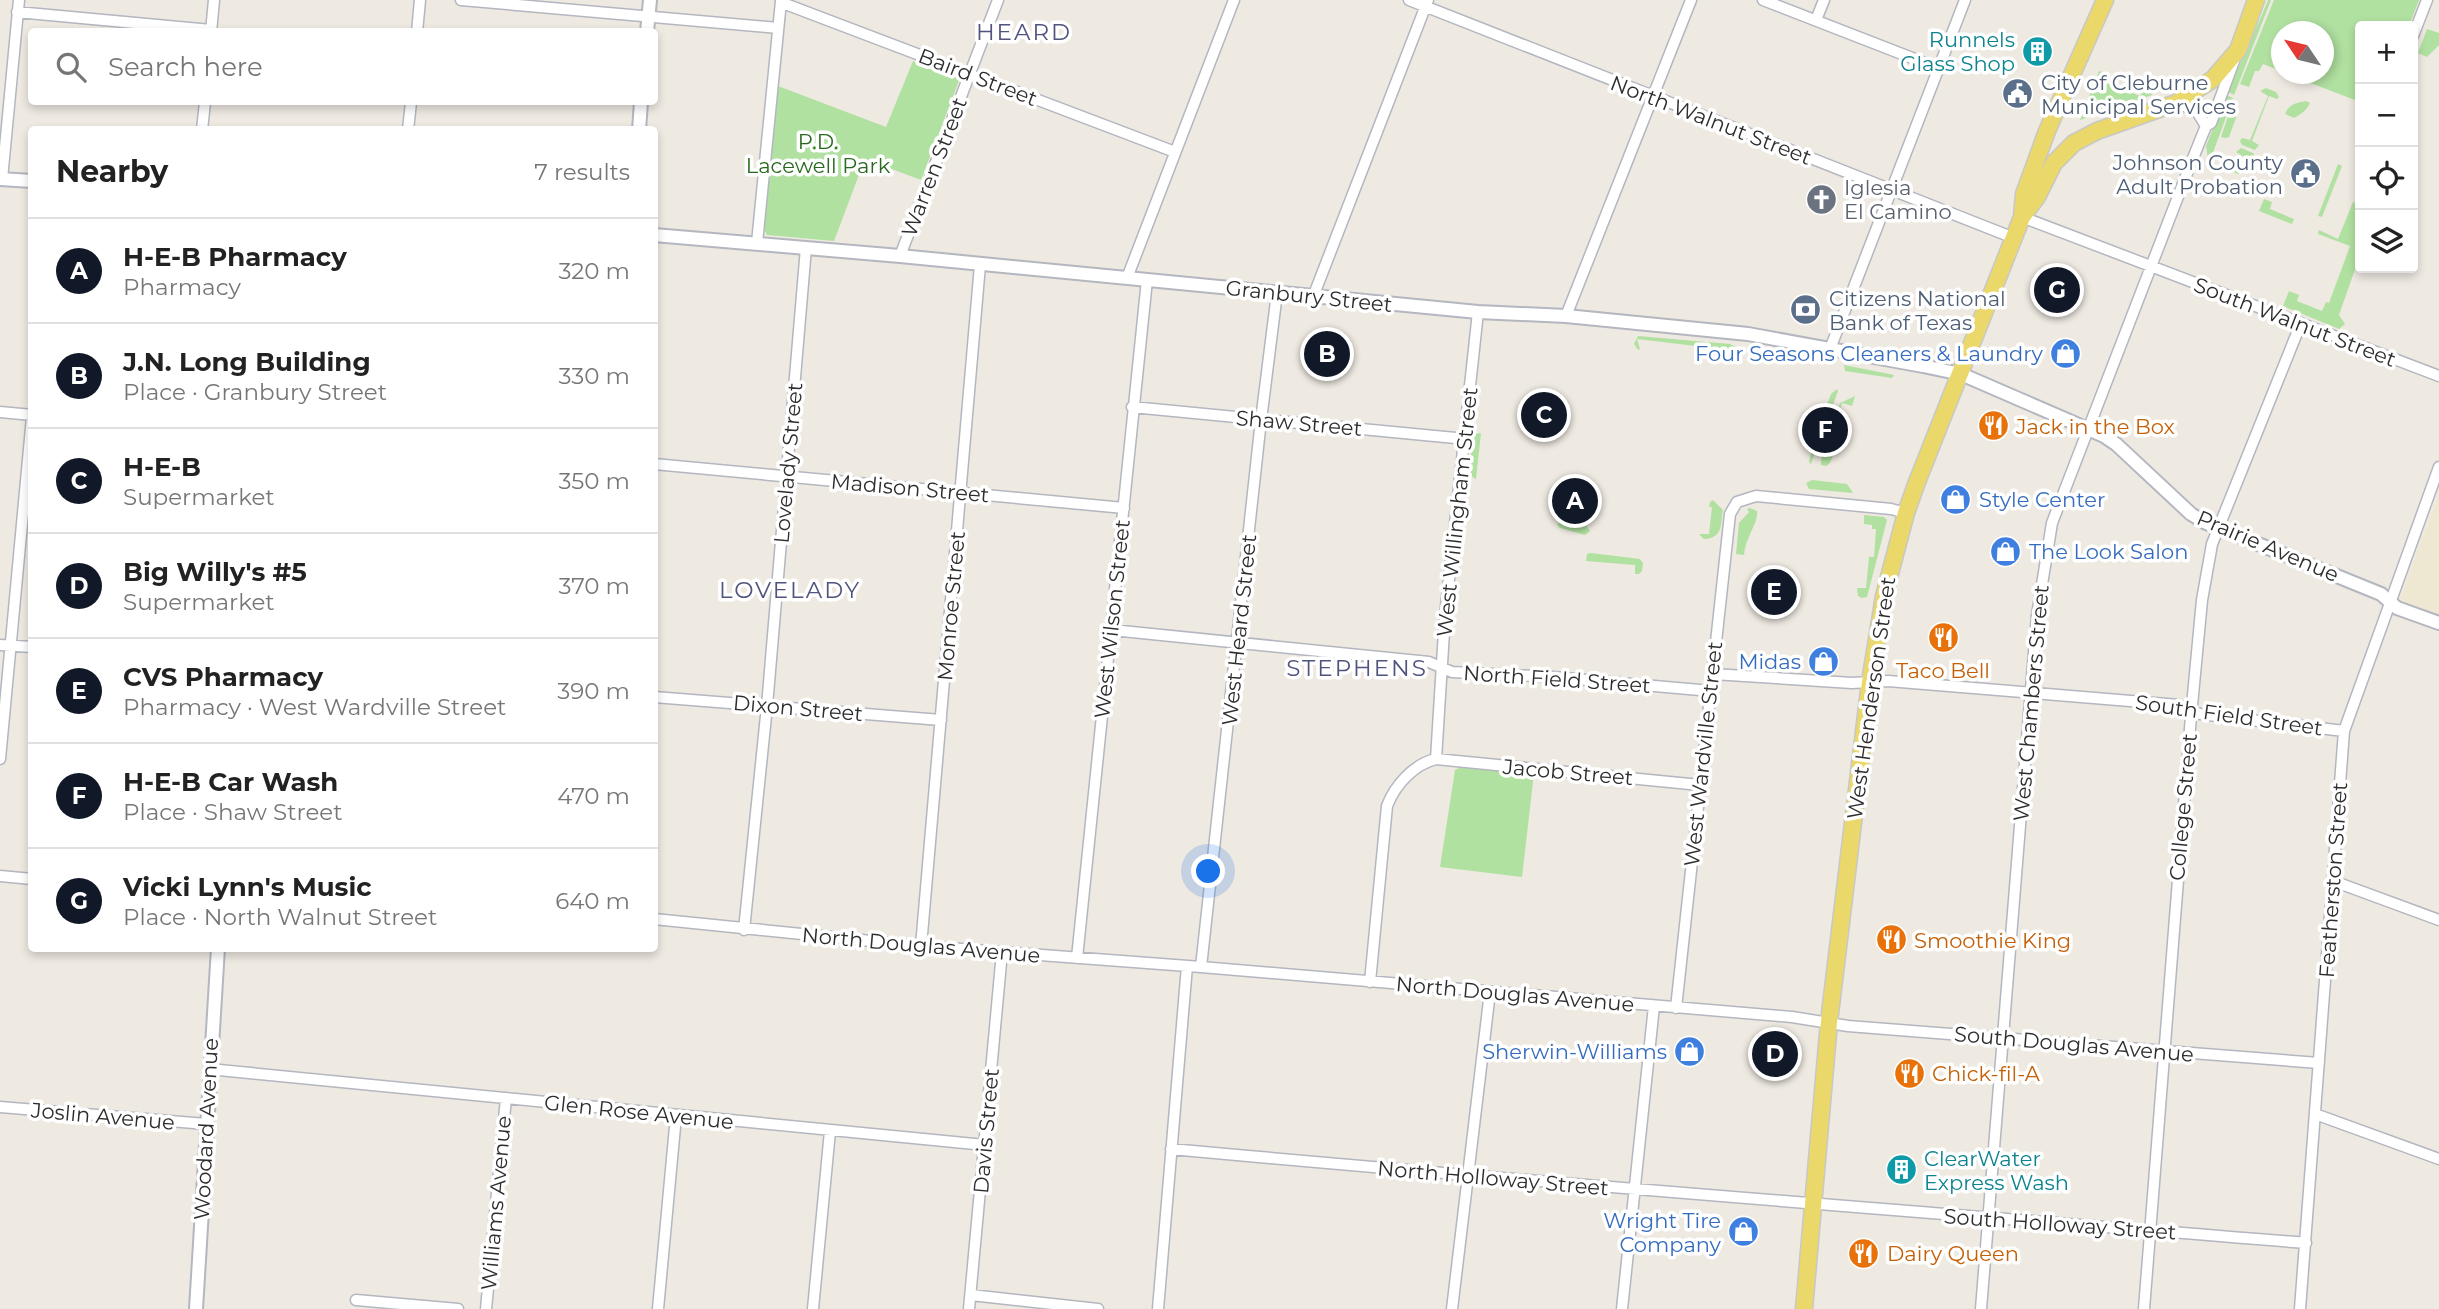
<!DOCTYPE html>
<meta charset="utf-8">
<style>
body{margin:0;font-family:Montserrat,sans-serif;background:#f6f6f6;color:#222}
.controls{position:absolute;right:21px;top:21px;display:grid;overflow:hidden;border-radius:7px;box-shadow:0 4px 10px #0003}
.controls button{width:63px;height:63px;display:grid;place-items:center;padding:0;border:0;border-bottom:2px solid #e0e0e0;background:#fff;color:#222;font:35px sans-serif}
.compass{position:absolute;left:2271px;top:21px;width:63px;height:63px;border-radius:50%;background:#fff;box-shadow:0 4px 10px #0003;rotate:305deg}
.you{position:absolute;left:1209px;top:872px;width:24px;height:24px;margin:-18px;border:5px solid #fff;border-radius:50%;background:#1a73e8;box-shadow:0 0 0 10px #1a73e833}
.badge{display:grid;place-items:center;width:46px;height:46px;border-radius:50%;background:#111827;color:#fff;font-size:23px;font-weight:700}
.pin{position:absolute;translate:-50% -50%;border:4px solid #fff;box-shadow:0 2px 7px #0006}
.list{margin:0;padding:0;list-style:none}
h2{display:flex;justify-content:space-between;align-items:center;height:91px;margin:0;padding:0 28px;font-size:30px}
h2 small{font-size:23px;font-weight:400;color:#767676}
.list li{display:grid;grid-template-columns:46px 1fr auto;gap:21px;align-items:center;box-sizing:border-box;height:105px;padding:0 28px;border-top:2px solid #e0e0e0}
.list b{display:block;font-size:26px;white-space:nowrap}
.list p{margin:0;font-size:23px;white-space:nowrap;color:#767676}
.list em{font-size:23px;font-style:normal;color:#767676}
.icon{flex:none;width:38px;height:38px;fill:none;stroke:currentColor;stroke-width:2;stroke-linecap:round;stroke-linejoin:round}
.map{position:relative;flex:none;width:2439px;height:1309px;overflow:hidden}
.search{position:absolute;background:#fff;box-shadow:0 4px 10px #0003;left:28px;top:28px;width:630px;height:77px;display:flex;align-items:center;gap:18px;box-sizing:border-box;padding:0 24px;border-radius:7px;color:#767676;font-size:26px}
.panel{position:absolute;background:#fff;box-shadow:0 4px 10px #0003;left:28px;top:126px;width:630px;height:826px;border-radius:7px}
.map>svg:first-child{display:block}
.education{fill:#eee7d2}
.green{fill:#b1e1a1}
.lines{fill:none;stroke-linecap:round;stroke-linejoin:round}
.minor-casing{stroke:#b4b6c0;stroke-width:13}
.tertiary-casing{stroke:#b4b6c0;stroke-width:16}
.primary-casing{stroke:#c8c8c8;stroke-width:19}
.minor{stroke:#fff;stroke-width:10}
.tertiary{stroke:#fff;stroke-width:12}
.primary{stroke:#ead86a;stroke-width:16}
.labels{text-anchor:middle;dominant-baseline:central;stroke-width:7;stroke-linejoin:round;paint-order:stroke}
.culture-label{font-size:21px;fill:#0d838f;stroke:#fff;text-anchor:end}
.street-label{font-size:21px;fill:#2d2d2d;stroke:#fff}
.service-label{font-size:21px;fill:#4e5e75;stroke:#fff;text-anchor:start}
.park-label{font-size:21px;fill:#28691f;stroke:#fff}
.worship-label{font-size:21px;fill:#5b616d;stroke:#fff;text-anchor:start}
.shop-label{font-size:21px;fill:#366cbe;stroke:#fff;text-anchor:end}
.food-label{font-size:21px;fill:#c56008;stroke:#fff;text-anchor:start}
.neighbourhood-label{font-size:23px;letter-spacing:2px;fill:#4f537d;stroke:#fff}
</style>
<div class="map">
<svg width="2439" height="1309" viewBox="0 0 2439 1309">
<rect width="100%" height="100%" fill="#eee9e1"/>
<path class="education" d="M2439,494V616L2405,604L2401,598Z"/>
<path class="green" d="M2268,0H2271L2234,95L2228,92C2240,61 2256,31 2268,0Z
M2274,0H2419L2409,26H2360V102L2287,74H2324V32H2282L2281,71L2263,64L2259,71H2255L2249,87L2240,84Z
M2427,29L2439,33V45L2427,57L2418,53Z
M913,61L960,78L921,180L865,159L834,241L767,235L764,229L778,86L886,127Z
M2099,71L2102,72L2100,80L2140,96L2145,88L2152,91V95L2080,120Z
M2266,88L2276,92L2279,97L2277,99L2269,96L2252,141L2259,145L2255,150L2242,145L2240,141L2242,138L2250,140L2268,96L2260,91Z
M2226,95L2233,98L2211,158L2208,159L2206,146Z
M2306,101L2310,103C2307,110 2301,114 2294,118L2285,114C2289,104 2296,103 2306,101Z
M2230,110L2237,115L2229,137L2225,138L2221,137Z
M2241,148L2253,153L2255,157L2249,169L2238,174L2231,171L2230,166L2233,163L2240,166L2244,157L2236,152Z
M2338,164L2342,166L2322,217L2318,216Z
M2264,199L2272,202L2270,209L2294,219L2292,224L2259,211Z
M2353,202L2360,204V255L2339,315L2345,324L2339,329L2283,306L2289,291L2299,295L2297,301L2322,311L2326,302L2329,303L2350,246L2318,234L2319,230L2338,239Z
M1638,336L1730,344L1738,348L1740,356L1733,359L1729,350L1637,339L1640,349L1638,350L1634,344Z
M1844,365L1894,375L1892,378L1845,371Z
M1837,389L1838,391L1828,418L1824,417L1816,437V440L1819,441L1811,464L1809,462L1815,436L1831,394Z
M1855,396L1852,406L1842,403L1834,430L1841,435L1830,463L1826,466L1821,465L1822,452L1840,403Z
M1481,433L1476,479L1469,475L1473,434Z
M1812,480L1847,484L1853,493L1809,489L1806,483Z
M1713,500L1723,510C1720,521 1725,538 1704,539L1699,534H1709L1712,507H1709L1710,502Z
M1750,508L1757,511C1759,522 1745,538 1744,555L1736,554L1739,523L1749,512L1747,509Z
M1864,515L1884,517L1887,520L1867,597L1862,598L1858,596L1857,588H1866L1869,557H1874L1876,529H1872V525L1864,524Z
M1559,522L1586,525L1590,531L1585,535L1560,528L1557,525Z
M1591,553L1640,559L1643,563L1642,571L1639,574H1635V565L1586,561L1587,554Z
M1463,766L1534,773L1522,877L1440,867L1455,770Z"/>
<g class="lines">
<defs>
<path id="minor" d="M461,0L778,28
M1409,0L2014,238
M1763,0L1938,68
M781,5H788L1175,152
M17,12L211,30
M1816,20L1824,0
M211,32L214,0
M417,32L420,0
M2413,36L2427,0
M2176,103L2196,110L2206,126
M202,130L205,102
M408,130L411,102
M2,179L19,0
M2022,217L2439,376
M757,243L781,1
M900,256L998,0
M1127,278L1234,0
M1313,297L1428,0
M1566,316L1691,0
M1830,349L1965,0
M1132,407L1466,439
M0,412L32,415
M654,464L1124,508
M1112,630L1429,662L1452,672L1553,677L1711,691
M0,645L32,647
M1713,674L1852,683L1888,681L2179,705L2200,714L2344,731
M654,697L941,720
M0,759L32,417
M1436,759L1700,785
M0,876L32,879
M2333,881L2439,920
M654,919L921,946L1201,967L1792,1017L1848,1026L2319,1063
M744,930L767,706L806,248
M921,946L980,265
M1077,958L1147,280
M1201,967L1261,420L1277,293
M1370,982L1387,806C1395,785 1414,764 1436,759L1445,616L1478,312
M1676,1008L1730,514L1737,502L1756,496L1891,509L1906,513
M209,1069L985,1145
M0,1107L206,1124
M2315,1114L2439,1159
M1171,1149C1549,1184 1927,1212 2306,1243
M971,1295L1098,1309
M356,1300L458,1309
M486,1309L506,1098
M658,1309L676,1116
M813,1309L830,1131
M969,1309L1002,952
M1158,1309L1187,966
M1452,1309L1490,992
M1622,1309L1654,1006
M1981,1309L2037,615L2052,523L2191,163L2206,126L2211,123L2234,61
M2144,1309L2191,716L2202,600L2212,544L2301,323
M2300,1309L2344,731L2439,467"/>
<path id="tertiary" d="M647,32L650,0
M639,130L641,102
M0,179L32,181
M654,235L900,256L1478,312L1566,316L1748,334L1923,366L1961,374L2104,436L2116,444L2191,514L2204,522L2381,594L2397,608L2439,623
M196,1309L218,948"/>
<path id="primary" d="M2022,217L2037,197L2054,163L2074,143L2097,131L2176,103L2213,79L2238,50L2256,0
M1804,1309L1829,1022L1870,682L1884,596L1906,513L1917,482L2022,217L2024,194L2047,131L2105,0"/>
</defs>
<use href="#minor" class="minor-casing"/>
<use href="#tertiary" class="tertiary-casing"/>
<use href="#primary" class="primary-casing"/>
<use href="#minor" class="minor"/>
<use href="#tertiary" class="tertiary"/>
<use href="#primary" class="primary"/>
</g>
<defs>
<symbol id="building-disc" viewBox="-11 -11 22 22"><circle r="9.5" fill="#0f9aa8" stroke="#fff"/><path d="M-4-6H4V6H1V3H-1V6H-4ZM-2.5-4.3h1.7v1.8h-1.7ZM.8-4.3h1.7v1.8H.8ZM-2.5-1h1.7V.8h-1.7ZM.8-1h1.7V.8H.8Z" fill="#fff"/></symbol>
<symbol id="civic-disc" viewBox="-11 -11 22 22"><circle r="9.5" fill="#5c6f8a" stroke="#fff"/><path d="M-.6-6.5H3V-4.5H.6V-3L4-1V1h2V6H-6V1h2V-1L-.6-3ZM-1.2 2.5V6h2.4V2.5Z" fill="#fff"/></symbol>
<symbol id="church-disc" viewBox="-11 -11 22 22"><circle r="9.5" fill="#6b7280" stroke="#fff"/><path d="M-1.2-6h2.4v3.5h3.3v2.4h-3.3V6h-2.4V-.1h-3.3v-2.4h3.3Z" fill="#fff"/></symbol>
<symbol id="bank-disc" viewBox="-11 -11 22 22"><circle r="9.5" fill="#5c6f8a" stroke="#fff"/><path d="M-6-4H6V4H-6ZM0-2.3a2.3 2.3 0 1 0 0 4.6a2.3 2.3 0 1 0 0-4.6Z" fill="#fff"/></symbol>
<symbol id="shop-disc" viewBox="-11 -11 22 22"><circle r="9.5" fill="#3f7fe0" stroke="#fff"/><path d="M-5-2.5h2.3a2.7 3.5 0 0 1 5.4 0H5L5.5 6h-11ZM-1.5-2.5h3a1.5 2.3 0 0 0-3 0Z" fill="#fff"/></symbol>
<symbol id="restaurant-disc" viewBox="-11 -11 22 22"><circle r="9.5" fill="#e8710a" stroke="#fff"/><path d="M-5-6h1v4h1v-4h1v4h1v-4h1v5L-1.5 .5V6h-2V.5L-5-1ZM5-6V6H3V1.5H1.5Q1.5-4 5-6Z" fill="#fff"/></symbol>
</defs>
<g fill-rule="evenodd">
<use href="#building-disc" x="2020" y="34" width="35" height="35"/>
<use href="#civic-disc" x="2000" y="76" width="35" height="35"/>
<use href="#civic-disc" x="2288" y="156" width="35" height="35"/>
<use href="#church-disc" x="1804" y="182" width="35" height="35"/>
<use href="#bank-disc" x="1788" y="292" width="35" height="35"/>
<use href="#shop-disc" x="2048" y="336" width="35" height="35"/>
<use href="#restaurant-disc" x="1976" y="408" width="35" height="35"/>
<use href="#shop-disc" x="1938" y="482" width="35" height="35"/>
<use href="#shop-disc" x="1988" y="534" width="35" height="35"/>
<use href="#restaurant-disc" x="1926" y="620" width="35" height="35"/>
<use href="#shop-disc" x="1806" y="644" width="35" height="35"/>
<use href="#restaurant-disc" x="1874" y="922" width="35" height="35"/>
<use href="#shop-disc" x="1672" y="1034" width="35" height="35"/>
<use href="#restaurant-disc" x="1892" y="1056" width="35" height="35"/>
<use href="#building-disc" x="1884" y="1152" width="35" height="35"/>
<use href="#shop-disc" x="1726" y="1214" width="35" height="35"/>
<use href="#restaurant-disc" x="1846" y="1236" width="35" height="35"/>
</g>
<g class="labels">
<g class="culture-label">
<text x="2015" y="39">Runnels<tspan x="2015" dy="24">Glass Shop</tspan></text>
<text x="1924" y="1158" text-anchor="start">ClearWater<tspan x="1924" dy="24">Express Wash</tspan></text>
</g>
<g class="street-label">
<text transform="translate(978 77) rotate(21)">Baird Street</text>
<text transform="translate(1711 120) rotate(21)">North Walnut Street</text>
<text transform="translate(934 167) rotate(-69)">Warren Street</text>
<text transform="translate(1309 296) rotate(6)">Granbury Street</text>
<text transform="translate(2295 322) rotate(21)">South Walnut Street</text>
<text transform="translate(1299 423) rotate(5)">Shaw Street</text>
<text transform="translate(788 463) rotate(-85)">Lovelady Street</text>
<text transform="translate(910 488) rotate(5)">Madison Street</text>
<text transform="translate(1457 512) rotate(-84)">West Willingham Street</text>
<text transform="translate(2268 546) rotate(23)">Prairie Avenue</text>
<text transform="translate(951 606) rotate(-85)">Monroe Street</text>
<text transform="translate(1112 619) rotate(-84)">West Wilson Street</text>
<text transform="translate(1239 630) rotate(-84)">West Heard Street</text>
<text transform="translate(1557 679) rotate(4)">North Field Street</text>
<text transform="translate(1871 698) rotate(-82)">West Henderson Street</text>
<text transform="translate(2031 703) rotate(-85)">West Chambers Street</text>
<text transform="translate(798 708) rotate(5)">Dixon Street</text>
<text transform="translate(2229 715) rotate(8)">South Field Street</text>
<text transform="translate(1703 754) rotate(-84)">West Wardville Street</text>
<text transform="translate(1568 772) rotate(5)">Jacob Street</text>
<text transform="translate(2183 807) rotate(-85)">College Street</text>
<text transform="translate(2333 880) rotate(-86)">Featherston Street</text>
<text transform="translate(921 945) rotate(5)">North Douglas Avenue</text>
<text transform="translate(1515 994) rotate(5)">North Douglas Avenue</text>
<text transform="translate(2074 1044) rotate(5)">South Douglas Avenue</text>
<text transform="translate(639 1112) rotate(6)">Glen Rose Avenue</text>
<text transform="translate(103 1116) rotate(5)">Joslin Avenue</text>
<text transform="translate(206 1129) rotate(-87)">Woodard Avenue</text>
<text transform="translate(986 1131) rotate(-85)">Davis Street</text>
<text transform="translate(1493 1178) rotate(5)">North Holloway Street</text>
<text transform="translate(496 1203) rotate(-85)">Williams Avenue</text>
<text transform="translate(2060 1224) rotate(4)">South Holloway Street</text>
</g>
<g class="service-label">
<text x="2041" y="82">City of Cleburne<tspan x="2041" dy="24">Municipal Services</tspan></text>
<text x="2283" y="162" text-anchor="end">Johnson County<tspan x="2283" dy="24">Adult Probation</tspan></text>
<text x="1829" y="298">Citizens National<tspan x="1829" dy="24">Bank of Texas</tspan></text>
</g>
<g class="park-label">
<text x="818" y="141">P.D.<tspan x="818" dy="24">Lacewell Park</tspan></text>
</g>
<g class="worship-label">
<text x="1844" y="187">Iglesia<tspan x="1844" dy="24">El Camino</tspan></text>
</g>
<g class="shop-label">
<text x="2043" y="353">Four Seasons Cleaners &amp; Laundry</text>
<text x="1979" y="499" text-anchor="start">Style Center</text>
<text x="2029" y="551" text-anchor="start">The Look Salon</text>
<text x="1801" y="661">Midas</text>
<text x="1667" y="1051">Sherwin-Williams</text>
<text x="1721" y="1220">Wright Tire<tspan x="1721" dy="24">Company</tspan></text>
</g>
<g class="food-label">
<text x="2016" y="426">Jack in the Box</text>
<text x="1943" y="670" text-anchor="middle">Taco Bell</text>
<text x="1914" y="940">Smoothie King</text>
<text x="1932" y="1073">Chick-fil-A</text>
<text x="1887" y="1253">Dairy Queen</text>
</g>
<g class="neighbourhood-label">
<text x="1024" y="32">HEARD</text>
<text x="790" y="590">LOVELADY</text>
<text x="1357" y="668">STEPHENS</text>
</g>
</g>
</svg>
<div class="controls">
<button>+</button>
<button>−</button>
<button><svg class="icon" aria-label="locate" viewBox="0 0 24 24"><circle cx="12" cy="12" r="6"/><path d="M12 2v4M12 18v4M2 12h4M18 12h4"/></svg></button>
<button><svg class="icon" aria-label="layers" viewBox="0 0 24 24"><path d="M12 4l9 5-9 5-9-5zM3 14l9 5 9-5"/></svg></button>
</div>
<svg class="compass" viewBox="-18 -18 36 36"><path d="M0-13l5 13h-10z" fill="#e53935"/><path d="M0 13l5-13h-10z" fill="#767676"/></svg>
<div class="you"></div>
<div class="pin badge" style="left:1575px;top:501px">A</div>
<div class="pin badge" style="left:1327px;top:354px">B</div>
<div class="pin badge" style="left:1544px;top:415px">C</div>
<div class="pin badge" style="left:1775px;top:1054px">D</div>
<div class="pin badge" style="left:1774px;top:592px">E</div>
<div class="pin badge" style="left:1825px;top:430px">F</div>
<div class="pin badge" style="left:2057px;top:290px">G</div>
<div class="search"><svg class="icon" aria-label="search" viewBox="0 0 24 24"><circle cx="10" cy="10" r="6"/><path d="M15 15l6 6"/></svg>Search here</div>
<section class="panel">
<h2>Nearby<small>7 results</small></h2>
<ul class="list">
<li><span class="badge">A</span><div><b>H-E-B Pharmacy</b><p>Pharmacy</p></div><em>320 m</em></li>
<li><span class="badge">B</span><div><b>J.N. Long Building</b><p>Place · Granbury Street</p></div><em>330 m</em></li>
<li><span class="badge">C</span><div><b>H-E-B</b><p>Supermarket</p></div><em>350 m</em></li>
<li><span class="badge">D</span><div><b>Big Willy's #5</b><p>Supermarket</p></div><em>370 m</em></li>
<li><span class="badge">E</span><div><b>CVS Pharmacy</b><p>Pharmacy · West Wardville Street</p></div><em>390 m</em></li>
<li><span class="badge">F</span><div><b>H-E-B Car Wash</b><p>Place · Shaw Street</p></div><em>470 m</em></li>
<li><span class="badge">G</span><div><b>Vicki Lynn's Music</b><p>Place · North Walnut Street</p></div><em>640 m</em></li>
</ul>
</section>
</div>
